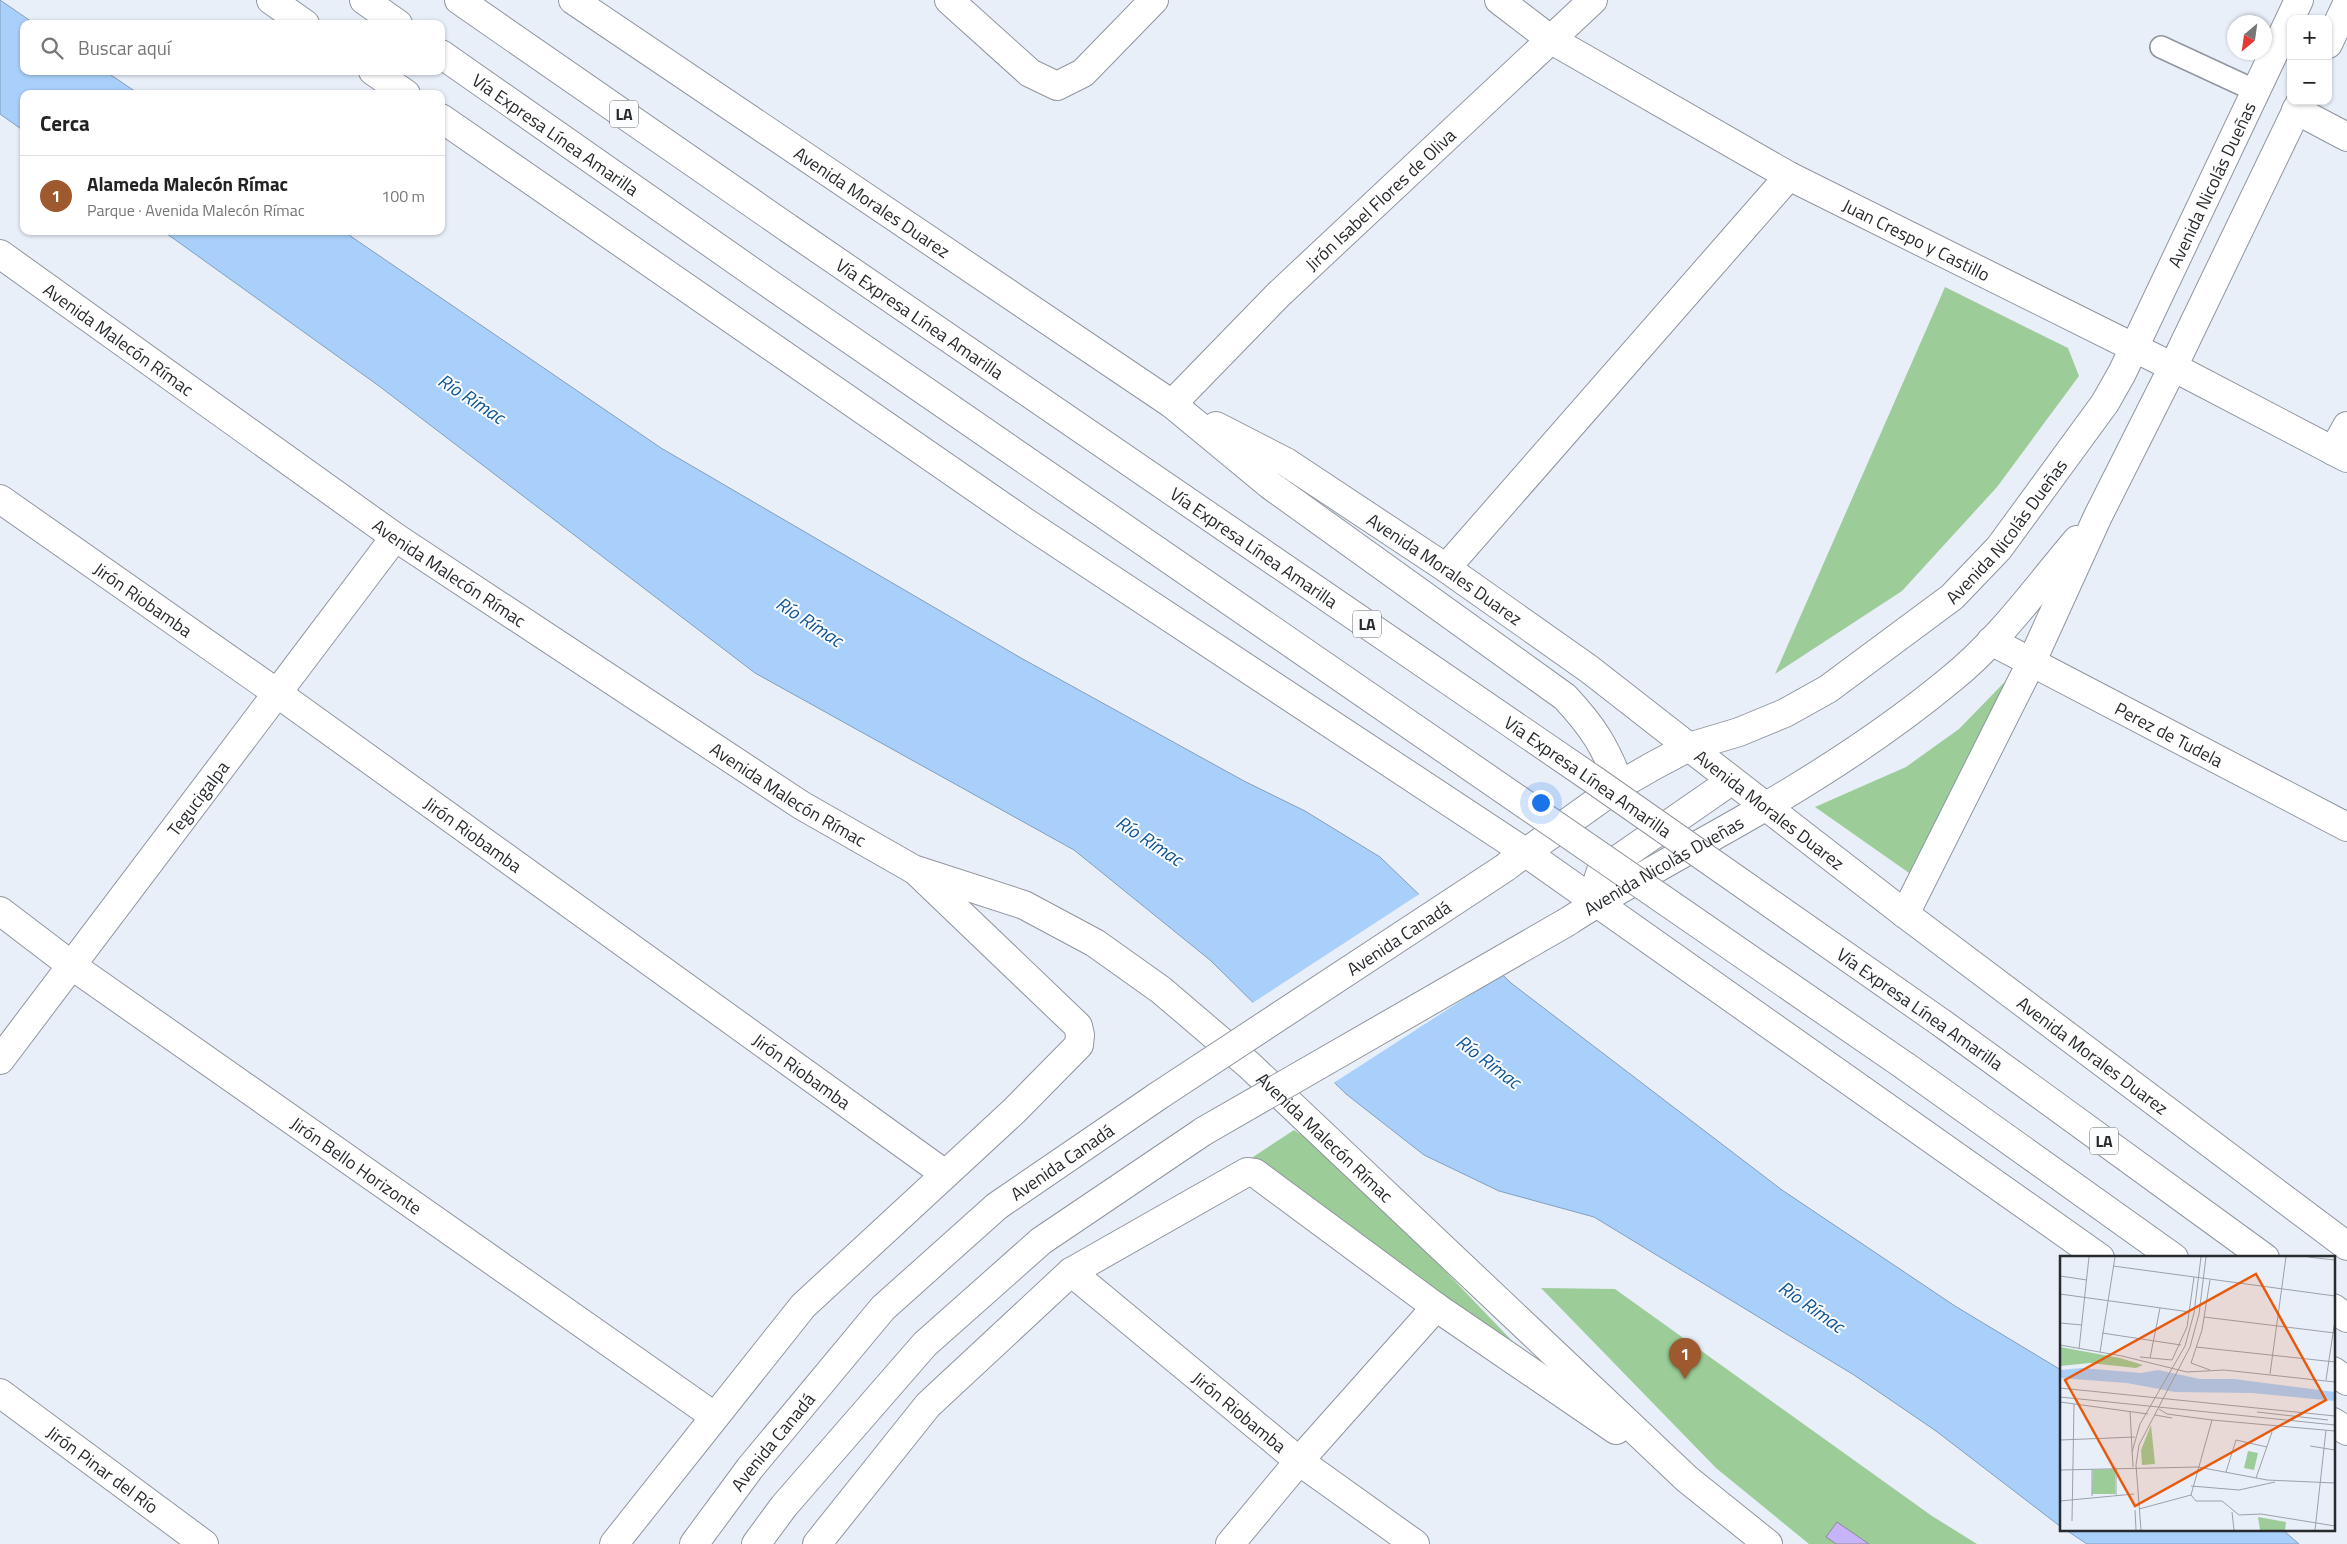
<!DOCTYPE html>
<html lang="es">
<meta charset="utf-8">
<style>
body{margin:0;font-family:"Titillium Web",sans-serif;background:#f6f6f6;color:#222}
.controls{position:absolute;right:15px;top:15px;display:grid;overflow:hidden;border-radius:10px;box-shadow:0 1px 4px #0004}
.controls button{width:45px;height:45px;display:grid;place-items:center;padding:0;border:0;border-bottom:1px solid #e0e0e0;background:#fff;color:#222;font:25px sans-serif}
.compass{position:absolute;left:2227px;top:15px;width:45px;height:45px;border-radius:50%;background:#fff;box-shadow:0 1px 4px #0004;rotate:209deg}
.you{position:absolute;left:1540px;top:802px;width:18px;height:18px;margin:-12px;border:4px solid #fff;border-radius:50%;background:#1a73e8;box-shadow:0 0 0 8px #1a73e833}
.badge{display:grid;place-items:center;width:32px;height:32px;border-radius:50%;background:#9f592e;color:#fff;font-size:16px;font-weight:700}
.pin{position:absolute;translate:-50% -41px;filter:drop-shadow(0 1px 2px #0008)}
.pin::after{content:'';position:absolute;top:26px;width:18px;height:15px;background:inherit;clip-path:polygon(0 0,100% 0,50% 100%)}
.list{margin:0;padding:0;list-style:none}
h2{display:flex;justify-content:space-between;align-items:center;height:65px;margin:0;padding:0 20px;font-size:21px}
h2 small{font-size:16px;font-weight:400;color:#767676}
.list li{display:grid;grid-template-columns:32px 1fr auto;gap:15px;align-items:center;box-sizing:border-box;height:80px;padding:0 20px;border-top:1px solid #e0e0e0}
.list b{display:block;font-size:19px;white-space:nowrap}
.list p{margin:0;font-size:16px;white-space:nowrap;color:#767676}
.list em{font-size:16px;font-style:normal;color:#767676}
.icon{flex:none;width:28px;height:28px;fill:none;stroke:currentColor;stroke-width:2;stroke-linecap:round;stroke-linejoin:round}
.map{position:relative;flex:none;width:2347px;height:1544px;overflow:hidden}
.search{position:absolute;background:#fff;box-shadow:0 1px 4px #0004;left:20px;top:20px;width:425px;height:55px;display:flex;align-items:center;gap:12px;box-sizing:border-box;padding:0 18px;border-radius:10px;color:#767676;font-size:19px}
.panel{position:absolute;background:#fff;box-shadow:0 1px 4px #0004;left:20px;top:90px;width:425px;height:145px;border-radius:10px}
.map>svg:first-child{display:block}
.green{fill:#9ccd98}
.water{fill:#a9d0fb;stroke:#829ebe}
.pier{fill:#e8eff9}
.building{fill:#c7b3f8;stroke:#8c8a94}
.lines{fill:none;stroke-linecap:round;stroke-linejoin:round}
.service-casing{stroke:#90969f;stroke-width:24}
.pedestrian-casing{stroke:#90969f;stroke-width:30}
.minor-casing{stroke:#90969f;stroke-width:30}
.tertiary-casing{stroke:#90969f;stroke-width:30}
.secondary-casing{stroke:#90969f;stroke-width:30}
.motorway-casing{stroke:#90969f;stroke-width:30}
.service{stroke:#fff;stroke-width:21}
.pedestrian{stroke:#fff;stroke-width:28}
.minor{stroke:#fff;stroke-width:28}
.tertiary{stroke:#fff;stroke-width:28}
.secondary{stroke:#fff;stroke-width:28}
.motorway{stroke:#fff;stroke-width:28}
.secondary-bridge-casing{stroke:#90969f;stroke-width:30;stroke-linecap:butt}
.motorway-bridge-casing{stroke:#90969f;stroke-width:30;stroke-linecap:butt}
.secondary-bridge{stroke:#fff;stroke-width:28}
.motorway-bridge{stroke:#fff;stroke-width:28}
.labels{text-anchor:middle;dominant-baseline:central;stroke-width:4;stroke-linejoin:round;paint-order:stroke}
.shield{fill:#fafcfe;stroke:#676a6c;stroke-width:1}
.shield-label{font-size:16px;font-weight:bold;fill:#282b2e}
.street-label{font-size:18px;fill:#282b2e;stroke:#fafcfe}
.water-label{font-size:19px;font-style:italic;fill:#0d5594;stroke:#fafcfe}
.inset-road{fill:none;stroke:#9ba1a8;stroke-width:1}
.view{fill:#e8590c;fill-opacity:0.15;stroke:#e8590c;stroke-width:2.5}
.inset-edge{fill:none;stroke:#282b2e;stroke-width:2.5}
</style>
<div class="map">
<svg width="2347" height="1544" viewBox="0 0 2347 1544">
<rect width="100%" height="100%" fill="#e8eff9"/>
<path class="green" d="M1945,287L2068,348L2079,376L1997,487L1902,591L1775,674Z
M2028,658L1912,875L1815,807L1906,767L1959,729Z
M1294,1130L1338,1159L1517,1346L1247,1161Z
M1541,1288L1615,1289L1932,1516L1977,1544H1809L1716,1468Z"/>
<path class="water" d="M0,0L35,24H24V71H105L139,94H24V131L0,114Z
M163,231H343L661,448L1021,658L1244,781L1305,811L1380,857L1511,983L1782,1190L1955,1306L2061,1370V1527L1936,1431L1854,1375L1594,1217L1499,1191L1424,1155L1346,1094L1210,960L1074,850L755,673L379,386Z
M2066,1530H2283L2299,1544H2087Z"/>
<path class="pier" d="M1421,893L1504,973L1332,1084L1251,1004Z"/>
<path class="building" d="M1837,1522L1869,1544H1836L1826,1537Z"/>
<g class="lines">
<defs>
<path id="service" d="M2161,47L2256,91"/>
<path id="pedestrian" d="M1446,568L1789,176"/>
<g id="minor">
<path d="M949,0L1030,73L1057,86L1083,73L1154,0"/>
<path id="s1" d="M1499,0L1550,39L1789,176L2173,367L2347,458"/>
<path d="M2296,110L2347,137"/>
<path id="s2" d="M0,254L395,537L801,805L913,869L1024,905L1095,943L1161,990L1249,1065L1687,1479L1768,1544"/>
<path id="s3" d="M1172,404L1279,294L1593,0"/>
<path d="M2333,451L2347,426"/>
<path id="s4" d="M0,499L277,693L945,1174"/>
<path id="s5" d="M1991,641L2347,827"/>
<path id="s6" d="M0,911L71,965L714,1416"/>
<path id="s7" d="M0,1060L395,537"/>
<path id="s8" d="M1071,1272L1299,1461L1415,1544"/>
<path id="s9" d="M0,1393L204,1544"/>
<path d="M614,1544L803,1306L1014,1111L1079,1045L1080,1035L1078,1026L918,873"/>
<path d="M817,1544L928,1405L1071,1272L1247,1172L1255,1173L1436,1307L1616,1430"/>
<path d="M1230,1544L1299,1461L1436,1307"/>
</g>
<g id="tertiary">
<path id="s10" d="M573,0L1172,404L1270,485L1565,697C1593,727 1605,746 1620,785"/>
<path id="s11" d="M1216,426L1286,462L1446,568L1589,669L1689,747"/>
</g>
<g id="secondary">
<path d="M2328,44L2347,4"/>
<path id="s12" d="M1689,747L1905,914L2347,1246"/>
<path id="s13" d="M1507,866L1620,785L1653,766L1689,747L1739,732L1785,713L1828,689L1952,597L1999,548L2105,403L2122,373L2299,0"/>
<path d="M1596,903V886L1601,871L1731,781"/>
<path d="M1905,914L2031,663L2098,516L2173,367L2301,101"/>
<path id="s14" d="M1567,922C1630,881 1698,846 1763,808C1828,770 1892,728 1950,680C1999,641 2037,587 2077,540"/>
<path id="s15" d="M694,1544L750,1468L883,1308L997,1206L1158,1096"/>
<path d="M756,1544L784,1506L925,1344L1041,1241L1204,1131"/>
</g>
<g id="motorway">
<path d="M271,0L305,24"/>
<path d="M364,0L398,24"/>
<path d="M459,0L788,228"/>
<path id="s16" d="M441,54L761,278"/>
<path d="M373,71L406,94"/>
<path d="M441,118L1025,522L1525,852L2100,1258"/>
<path d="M1943,1024L2265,1258"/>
<path d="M1905,1066L2174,1258"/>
<path d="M2333,1308L2347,1318"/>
<path d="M2333,1371L2347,1381"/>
<path d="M2333,1422L2347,1431"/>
</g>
</defs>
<use href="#service" class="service-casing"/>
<use href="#pedestrian" class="pedestrian-casing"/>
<use href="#minor" class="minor-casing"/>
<use href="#tertiary" class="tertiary-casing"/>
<use href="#secondary" class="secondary-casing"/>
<use href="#motorway" class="motorway-casing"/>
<use href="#service" class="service"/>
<use href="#pedestrian" class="pedestrian"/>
<use href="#minor" class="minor"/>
<use href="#tertiary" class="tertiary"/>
<use href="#secondary" class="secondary"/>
<use href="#motorway" class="motorway"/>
<defs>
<g id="secondary-bridge">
<path id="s17" d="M1158,1096L1506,867"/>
<path d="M1204,1131L1567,922"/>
</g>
<g id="motorway-bridge">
<path id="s18" d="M788,228L1594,780L1943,1024"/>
<path d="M761,278L1905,1066"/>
</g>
</defs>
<use href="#secondary-bridge" class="secondary-bridge-casing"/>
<use href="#motorway-bridge" class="motorway-bridge-casing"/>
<use href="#secondary-bridge" class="secondary-bridge"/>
<use href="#motorway-bridge" class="motorway-bridge"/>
</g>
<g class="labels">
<g class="shield">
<rect x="610" y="100.5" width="28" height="27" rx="4"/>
<rect x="1353" y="610.5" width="28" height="27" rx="4"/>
<rect x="2090" y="1127.5" width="28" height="27" rx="4"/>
</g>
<g class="shield-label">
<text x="624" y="114">LA</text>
<text x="1367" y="624">LA</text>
<text x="2104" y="1141">LA</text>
</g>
<g class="street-label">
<text stroke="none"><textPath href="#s16" startOffset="140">Vía Expresa Línea Amarilla</textPath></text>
<text stroke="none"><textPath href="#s13" startOffset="1014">Avenida Nicolás Dueñas</textPath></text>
<text stroke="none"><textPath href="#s3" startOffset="292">Jirón Isabel Flores de Oliva</textPath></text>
<text stroke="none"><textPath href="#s10" startOffset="361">Avenida Morales Duarez</textPath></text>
<text stroke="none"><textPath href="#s1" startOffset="482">Juan Crespo y Castillo</textPath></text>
<text stroke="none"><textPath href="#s18" startOffset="160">Vía Expresa Línea Amarilla</textPath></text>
<text stroke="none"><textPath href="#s2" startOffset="146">Avenida Malecón Rímac</textPath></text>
<text stroke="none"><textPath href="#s13" startOffset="609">Avenida Nicolás Dueñas</textPath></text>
<text stroke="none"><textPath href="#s18" startOffset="565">Vía Expresa Línea Amarilla</textPath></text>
<text stroke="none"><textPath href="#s11" startOffset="270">Avenida Morales Duarez</textPath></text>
<text stroke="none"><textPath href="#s2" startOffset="551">Avenida Malecón Rímac</textPath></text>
<text stroke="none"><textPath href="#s4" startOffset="175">Jirón Riobamba</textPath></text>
<text stroke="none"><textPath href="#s5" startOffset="201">Perez de Tudela</textPath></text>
<text stroke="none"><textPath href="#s18" startOffset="970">Vía Expresa Línea Amarilla</textPath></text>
<text stroke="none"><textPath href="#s2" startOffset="956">Avenida Malecón Rímac</textPath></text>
<text stroke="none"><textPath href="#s7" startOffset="328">Tegucigalpa</textPath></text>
<text stroke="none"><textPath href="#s12" startOffset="102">Avenida Morales Duarez</textPath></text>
<text stroke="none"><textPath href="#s4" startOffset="580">Jirón Riobamba</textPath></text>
<text stroke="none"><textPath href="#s14" startOffset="112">Avenida Nicolás Dueñas</textPath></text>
<text stroke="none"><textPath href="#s17" startOffset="288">Avenida Canadá</textPath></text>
<text transform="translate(1920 1009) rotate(35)">Vía Expresa Línea Amarilla</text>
<text stroke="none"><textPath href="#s12" startOffset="508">Avenida Morales Duarez</textPath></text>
<text stroke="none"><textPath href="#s4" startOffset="985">Jirón Riobamba</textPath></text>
<text stroke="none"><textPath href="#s2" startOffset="1600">Avenida Malecón Rímac</textPath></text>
<text stroke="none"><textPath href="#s15" startOffset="534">Avenida Canadá</textPath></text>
<text stroke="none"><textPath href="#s6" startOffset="438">Jirón Bello Horizonte</textPath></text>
<text stroke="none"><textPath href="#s8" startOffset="219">Jirón Riobamba</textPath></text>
<text stroke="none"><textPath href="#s15" startOffset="129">Avenida Canadá</textPath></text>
<text stroke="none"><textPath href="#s9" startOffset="128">Jirón Pinar del Río</textPath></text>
</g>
<g class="water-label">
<text transform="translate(472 398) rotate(33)">Río Rímac</text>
<text transform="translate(810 621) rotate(33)">Río Rímac</text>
<text transform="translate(1150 840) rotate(33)">Río Rímac</text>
<text transform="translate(1489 1061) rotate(37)">Río Rímac</text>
<text transform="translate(1812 1306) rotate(35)">Río Rímac</text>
</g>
</g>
<g transform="translate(2060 1256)">
<rect width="275" height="275" fill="#e8eff9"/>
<path d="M0,91L60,102L83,109L76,112L30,107L0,110ZM91,169L95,208L82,209L81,194ZM188,195L198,197L194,214L184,212ZM55,213V238H32L33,214ZM198,261L226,266L225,274H200Z" fill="#9ccd98"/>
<path d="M21,112L81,117L98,114L140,123H174L275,136V145L192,137L115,136L67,127L0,122V114Z" fill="#a9d0fb"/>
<path class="inset-road" d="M248,1L275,4M53,10L275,40M0,20L27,24M0,38L130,56M144,61L275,77M0,67L22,69M42,77L121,89M0,89L62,100L127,116L164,114L275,126M136,91L275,106M19,93L29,1M40,96L55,1M80,101L112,104L127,71L134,21M90,102L100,52M150,114L131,107L142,74L150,24M210,118L226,1M266,124L275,64M0,132L275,160M0,141L275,169M0,146L88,158M99,153L107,158L152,164L275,175M70,155L73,211M197,156L268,164M95,159L112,162M0,184L75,181M250,190L275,194M72,196L80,168L125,90L134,57L141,1M56,212V239M0,214L138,211L207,224L275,227M166,216L176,184L207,191M196,222L212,176M131,230L179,234L215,226M131,239L136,245H162L179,259L201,258L275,270M131,239L152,164M32,240V213M0,245L74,238M79,253L131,239M75,254L76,274M172,256L174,274M12,265L14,148M81,274L76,209L79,189L130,91L139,58L146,1M255,274L266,174"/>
<path class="view" d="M196,18L266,144L75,250L5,124Z"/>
<rect width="275" height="275" class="inset-edge"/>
</g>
</svg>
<div class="controls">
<button>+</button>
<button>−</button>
</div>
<svg class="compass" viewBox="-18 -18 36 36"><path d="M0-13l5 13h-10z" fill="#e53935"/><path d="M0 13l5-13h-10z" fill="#767676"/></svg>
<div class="you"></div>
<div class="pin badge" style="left:1685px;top:1379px">1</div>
<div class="search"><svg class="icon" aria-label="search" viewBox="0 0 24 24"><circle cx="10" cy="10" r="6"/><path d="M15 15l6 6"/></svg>Buscar aquí</div>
<section class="panel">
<h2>Cerca<small></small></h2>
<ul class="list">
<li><span class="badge">1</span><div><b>Alameda Malecón Rímac</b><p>Parque · Avenida Malecón Rímac</p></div><em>100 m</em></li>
</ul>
</section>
</div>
